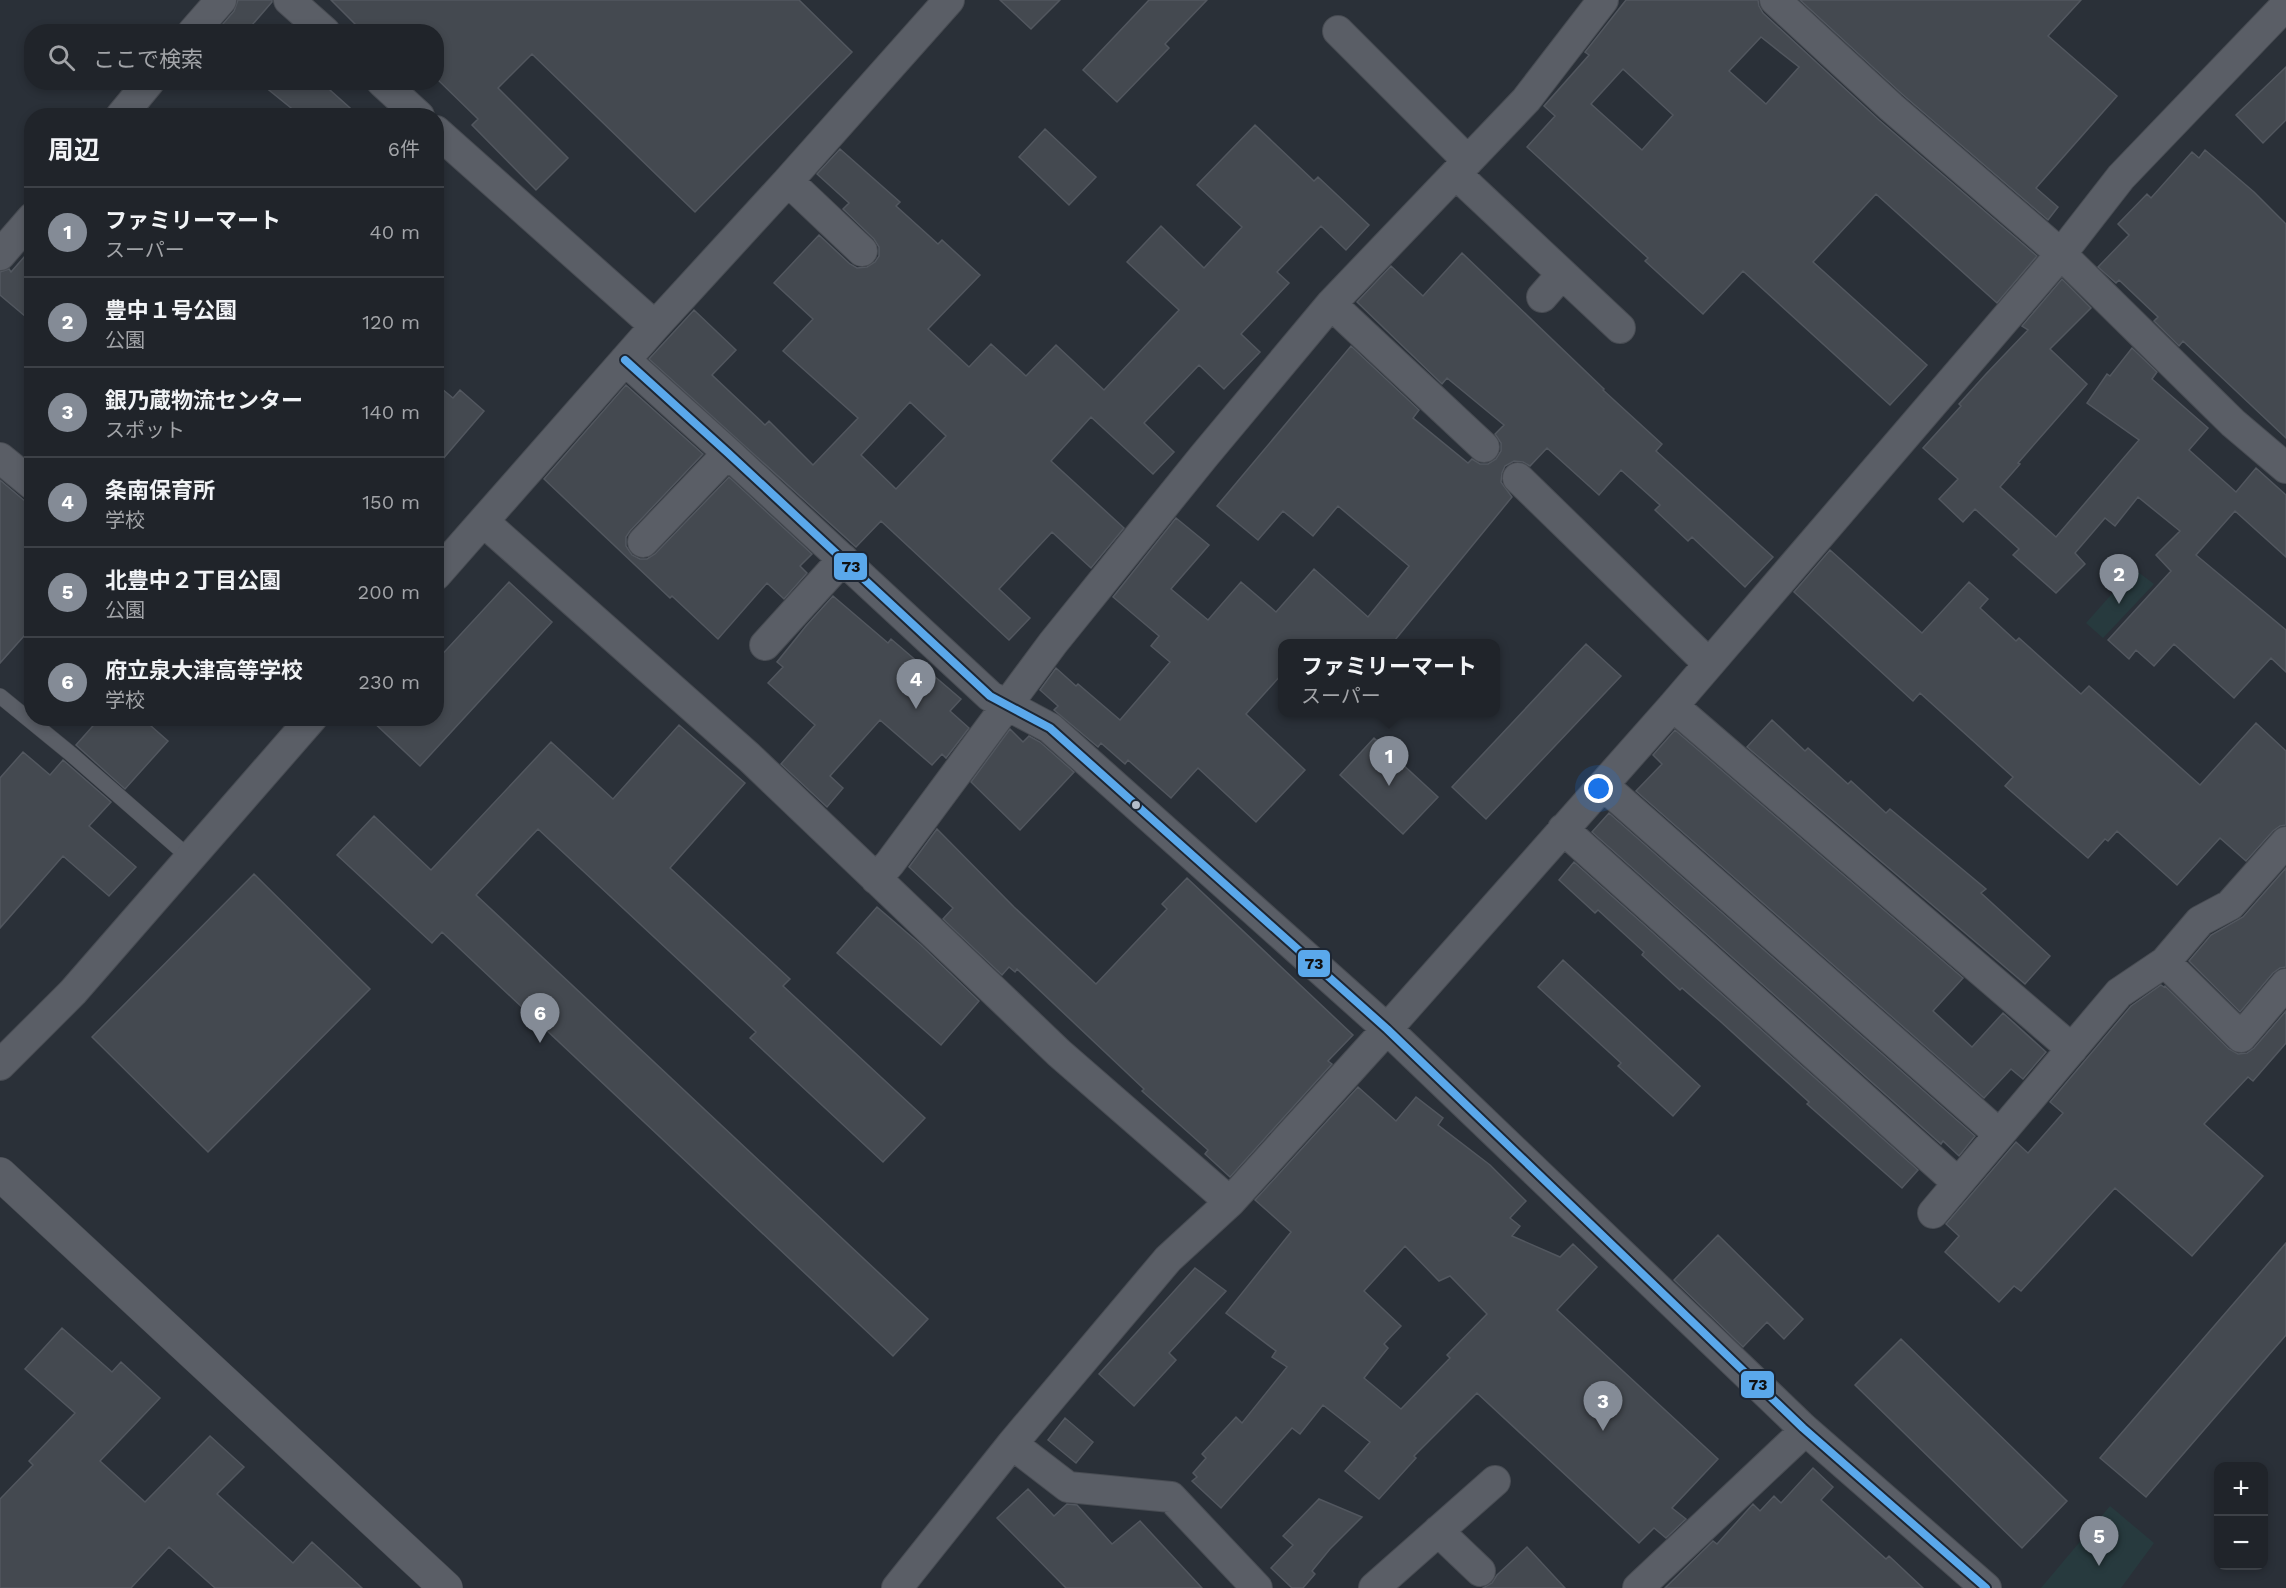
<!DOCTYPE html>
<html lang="ja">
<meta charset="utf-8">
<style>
body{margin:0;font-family:"Work Sans","Noto Sans JP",sans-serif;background:#2d3036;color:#f1f3f6}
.controls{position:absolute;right:18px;bottom:18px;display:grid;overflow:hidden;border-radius:12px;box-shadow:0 3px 9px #0003}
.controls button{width:54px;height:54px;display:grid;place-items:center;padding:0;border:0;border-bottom:2px solid #3d4147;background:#20242a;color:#f1f3f6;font:30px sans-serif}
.you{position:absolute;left:1599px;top:789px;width:21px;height:21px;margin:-15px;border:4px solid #fff;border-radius:50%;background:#1a73e8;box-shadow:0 0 0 9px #1a73e833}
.badge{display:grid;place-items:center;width:39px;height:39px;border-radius:50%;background:#848b96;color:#fff;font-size:20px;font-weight:700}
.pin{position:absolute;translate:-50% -50px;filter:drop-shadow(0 2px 3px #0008)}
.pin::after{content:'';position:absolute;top:32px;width:21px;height:18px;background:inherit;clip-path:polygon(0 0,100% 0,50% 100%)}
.popup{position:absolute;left:1278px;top:639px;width:222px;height:78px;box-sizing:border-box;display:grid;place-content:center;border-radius:12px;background:#20242a;filter:drop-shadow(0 2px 4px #0005);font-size:20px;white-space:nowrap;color:#a2a4a8}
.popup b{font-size:22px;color:#f1f3f6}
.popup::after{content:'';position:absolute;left:50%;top:100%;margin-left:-12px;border:12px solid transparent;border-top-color:#20242a}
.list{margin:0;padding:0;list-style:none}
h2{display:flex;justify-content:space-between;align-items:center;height:78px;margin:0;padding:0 24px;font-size:26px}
h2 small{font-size:20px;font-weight:400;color:#a2a4a8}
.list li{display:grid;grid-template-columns:39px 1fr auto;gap:18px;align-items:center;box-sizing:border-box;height:90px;padding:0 24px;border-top:2px solid #3d4147}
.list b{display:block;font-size:22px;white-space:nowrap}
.list p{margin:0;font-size:20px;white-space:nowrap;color:#a2a4a8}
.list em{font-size:20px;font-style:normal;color:#a2a4a8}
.icon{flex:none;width:33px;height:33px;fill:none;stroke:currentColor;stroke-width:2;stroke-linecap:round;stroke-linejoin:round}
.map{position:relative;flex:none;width:2286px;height:1588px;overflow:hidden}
.search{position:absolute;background:#20242a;box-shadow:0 3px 9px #0003;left:24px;top:24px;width:420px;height:66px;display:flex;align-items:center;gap:15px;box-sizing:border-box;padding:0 21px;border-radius:24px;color:#a2a4a8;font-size:22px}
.panel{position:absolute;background:#20242a;box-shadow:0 3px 9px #0003;left:24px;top:108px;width:420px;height:618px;border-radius:24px}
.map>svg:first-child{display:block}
.green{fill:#273a3e}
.building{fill:#444950;stroke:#52575f;stroke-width:1.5;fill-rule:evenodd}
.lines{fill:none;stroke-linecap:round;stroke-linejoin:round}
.service-casing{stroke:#484c53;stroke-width:16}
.minor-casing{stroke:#484c53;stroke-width:32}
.tertiary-casing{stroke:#484c53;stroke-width:34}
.service{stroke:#5a5e66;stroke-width:15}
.minor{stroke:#5a5e66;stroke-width:30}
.tertiary{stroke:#5a5e66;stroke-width:33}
.bus-1-casing{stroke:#1d2633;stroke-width:12}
.bus-1{stroke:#5aa8eb;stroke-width:8}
.bus-dot{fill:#b4bcc9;stroke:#1d2633;stroke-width:2}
.line-badge{stroke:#1d2633;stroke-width:2}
.pale-badge-label{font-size:16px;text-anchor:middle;font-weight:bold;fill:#111}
</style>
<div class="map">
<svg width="2286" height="1588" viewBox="0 0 2286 1588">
<rect width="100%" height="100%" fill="#2a3038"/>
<path class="green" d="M2134,569L2154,584L2103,638L2086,623Z
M2110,1506L2154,1543L2121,1588H2041Z"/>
<path class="building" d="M238,0H272V2L246,32H216L234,11Z
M331,0H799L852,52L695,212L532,54L498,88L568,158L536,190L472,125L478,119L436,78V32H363Z
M1000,0H1060L1031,29Z
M1149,0H1207L1165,44L1169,48L1117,102L1083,70Z
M1626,0H1758L1759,6L1763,13L1879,120L2037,256L1997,303L1876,194L1813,262L1927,365L1890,405L1743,271L1703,314L1645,261L1648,258L1527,147L1555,116L1544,106L1589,55L1585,52ZM1761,37L1799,67L1766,104L1729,71ZM1623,69L1673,115L1642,150L1591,104Z
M1800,0H2081L2048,36L2117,96L2036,188L2058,207L2048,220L1902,94Z
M2286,67V120L2263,143L2236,115Z
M259,82H321L359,116H301Z
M1255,125L1314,181L1318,177L1369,225L1346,250L1321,226L1277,272L1289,283L1241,334L1260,352L1224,389L1199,365L1144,423L1174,452L1153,474L1091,417L1051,461L1124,528L1091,568L1052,532L999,589L1030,618L1009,640L881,521L856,547L649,359L694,310L736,350L712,375L765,425L769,421L813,465L858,418L783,351L813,319L774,283L819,235L850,264L857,268L867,267L875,262L879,256V247L874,239L843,209L849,203L817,174L840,149L900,202L896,206L938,244L942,240L980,275L928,329L969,367L991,344L1026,376L1056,345L1104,390L1179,310L1127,262L1161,226L1204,268L1242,227L1197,185ZM910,402L946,436L896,489L861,455Z
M1045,129L1096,177L1069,205L1019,157Z
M2205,150L2254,192L2286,224V438L2183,341L2179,346L2154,321L2158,317L2119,280L2116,283L2098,267L2129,235L2118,224L2147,194L2151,198L2192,152L2199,158Z
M32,248V322L0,295V272L9,269L11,272Z
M1462,253L1604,389L1603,390L1662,444L1656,451L1773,557L1745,587L1692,537L1688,541L1655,510L1660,505L1621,470L1599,495L1547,448L1530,466L1523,462L1514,461L1505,466L1502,473L1501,482L1512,497L1395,640L1399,644H1282V674L1246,714L1305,770L1256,822L1198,768L1171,798L1128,760L1125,764L1101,743L1098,747L1054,710L1058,706L1040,690L1056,668L1076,686L1078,684L1120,720L1170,662L1151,646L1159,636L1113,597L1176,518L1209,545L1171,589L1208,620L1241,582L1276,612L1314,569L1368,617L1409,566L1338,506L1313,536L1283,511L1258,540L1217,506L1351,346L1419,410L1413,418L1468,463L1472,459L1480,464H1488L1496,459L1501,451V443L1495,434L1504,425L1447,378L1442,384L1357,302L1391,266L1423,296Z
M2062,279L2091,308L2050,349L2087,384L2018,463L2020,464L2000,487L2056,537L2139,440L2087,403L2107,374L2110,376L2132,348L2157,372L2152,379L2208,428L2189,450L2236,492L2256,468L2286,495V557L2235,511L2196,555L2286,630V672L2271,658L2234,698L2174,644L2154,666L2136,650L2129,659L2108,640L2171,571L2156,555L2180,531L2138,497L2115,526L2105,518L2075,553L2085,564L2056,593L2013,555L2019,549L1975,509L1963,522L1939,499L1958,479L1923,448L1961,406L1959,404L1986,374L2028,330L2022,326Z
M436,384L453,398L460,390L484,411L436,467Z
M626,385L703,454L630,531L626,537V546L632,555L640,559H647L655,554L729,477L812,554L800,566L807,573L784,599L767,583L718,639L672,596L670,598L544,479Z
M0,480L32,507V627L0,663Z
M1830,550L1922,633L1969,582L1988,599L1980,608L2016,641L2019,638L2081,694L2089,686L2200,785L2256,723L2286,751V825L2280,826L2273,831L2246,861L2220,838L2177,885L2117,831L2108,841L2105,839L2088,858L2005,786L2013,777L1920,693L1913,701L1794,592Z
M509,582L552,622L420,766L369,718H436V661Z
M833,596L888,643L891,639L961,699L950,711L969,728L946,758L942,754L932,765L880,720L830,776L843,788L827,807L781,764L815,725L768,683L783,667L777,662L806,626Z
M1586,644L1621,676L1486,819L1452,787Z
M100,718H142L168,741L125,789L76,745Z
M1772,720L1805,751L1808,748L1848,784L1851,781L1886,813L1890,809L1986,889L1981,893L2050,956L2025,984L1747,747Z
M679,725L745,783L670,868L790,979L783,986L925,1118L883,1162L750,1038L756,1032L538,829L476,895L928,1319L893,1356L442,932L432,943L337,855L374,816L431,870L551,742L613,799Z
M1010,729L1023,742L1029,736L1040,742L1074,772L1020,830L971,782Z
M1675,730L1963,978L1933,1011L1972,1047L2003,1013L2046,1052L2023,1079L2011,1069L1984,1098L1636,791L1662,764L1653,755Z
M1374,738L1438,797L1403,834L1340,775Z
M23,752L50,775L63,760L111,802L89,826L136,867L109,896L63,856L0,928V778Z
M1609,813L1975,1136L1959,1156L1943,1141L1941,1144L1592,832Z
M937,829L1014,907L1096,984L1167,909L1162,904L1187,878L1353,1035L1328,1061L1332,1064L1230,1177L1205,1154L1208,1150L1142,1091L1144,1089L1017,969L1015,972L1009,967L1002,975L943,919L953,908L909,867Z
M1574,862L1918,1170L1902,1188L1807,1104L1809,1102L1721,1022L1682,988L1680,990L1642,955L1644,952L1598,910L1595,913L1559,880Z
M2286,868V967L2280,968L2273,973L2240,1012L2189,961L2211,935L2243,917Z
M254,874L370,989L208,1152L92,1037Z
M877,907L920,944L979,1001L941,1045L837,953Z
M1563,960L1700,1086L1673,1116L1618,1066L1621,1063L1538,987Z
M2161,985L2164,987L2165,986L2229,1049L2238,1054L2247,1053L2254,1048L2286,1011V1043L2253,1081L2248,1077L2204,1124L2263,1176L2192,1256L2115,1188L2021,1291L2014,1286L1999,1302L1945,1252L1959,1236L1946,1224L2016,1142L2028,1153L2063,1113L2050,1102L2131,1006Z
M1358,1087L1396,1121L1416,1097L1443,1118L1438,1125L1490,1165L1526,1201L1510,1218L1520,1226L1512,1236L1560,1257L1573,1244L1597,1267L1557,1310L1718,1459L1672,1508L1686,1519L1666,1538L1654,1528L1639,1543L1477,1393L1414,1456L1416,1458L1379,1499L1345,1471L1370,1442L1323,1405L1300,1434L1292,1428L1221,1508L1192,1481L1197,1477L1193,1473L1206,1458L1202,1454L1236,1417L1242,1423L1287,1367L1272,1357L1276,1351L1226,1313L1291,1232L1255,1200ZM1405,1246L1439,1281L1450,1276L1487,1314L1447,1355L1450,1358L1401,1409L1364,1378L1388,1348L1384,1344L1401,1326L1364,1291Z
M1718,1235L1803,1319L1784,1339L1767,1322L1743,1347L1674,1280Z
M2286,1243V1335L2146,1497L2100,1458Z
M1195,1268L1226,1291L1169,1353L1176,1360L1134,1406L1099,1374Z
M62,1328L112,1372L121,1362L160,1398L100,1461L145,1502L210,1436L244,1467L217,1494L293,1563L312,1542L362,1588H215L169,1547L131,1588H0V1499L33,1465L29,1461L75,1413L25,1369Z
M1901,1339L2067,1501L2022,1548L1855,1385Z
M1065,1418L1093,1442L1076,1463L1048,1440Z
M1813,1468L1833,1487L1821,1500L1886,1559L1889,1556L1923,1588H1665L1713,1541L1717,1544L1753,1504L1760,1511L1774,1496L1781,1503Z
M1028,1489L1054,1516L1067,1504L1077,1505L1112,1544L1140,1521L1202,1588H1066L997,1518Z
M1319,1499L1362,1517L1330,1549L1312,1571L1315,1574L1303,1588H1292L1271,1568L1293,1545L1283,1536Z
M1527,1547L1565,1588H1483L1492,1583L1497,1575Z"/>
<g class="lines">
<defs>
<path id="service" d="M0,696L71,754L191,859"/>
<path id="minor" d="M289,0L325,32
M1775,0L1891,107L2061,254L2233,423L2286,468
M1338,31L1468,161
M193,32L221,0
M382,82L419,116
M121,116L149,82
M436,131L655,326
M1456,174L1620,328
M788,181L862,251
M0,255L32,218
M1542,297L1562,274
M1331,304L1484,447
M625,360L728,453L990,696L1050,728L1387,1029L1803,1428L1986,1588
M0,458L32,484
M1518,478L1709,664
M484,522L749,757L1059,1053L1230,1202
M643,542L728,453
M436,575L655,326L788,181L949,0
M765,645L843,559
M1673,706L2072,1049
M1603,785L1999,1134
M1563,829L1958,1183
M876,879L890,863L1053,643L1204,456L1331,304L1526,100L1603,0
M2165,962L2241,1037L2286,984
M0,1065L73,992L312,718
M1933,1213L2119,993L2165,962L2200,921L2230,905L2286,842
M1012,1444L1068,1487L1171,1497L1257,1588
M1438,1531L1480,1571
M897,1588L1012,1444L1168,1259L1230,1202L1387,1029L1673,706L2061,254L2121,177L2286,5
M1374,1588L1495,1481
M1638,1588L1796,1439L1803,1428"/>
<path id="tertiary" d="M0,1174L446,1588"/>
</defs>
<use href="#service" class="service-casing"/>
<use href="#minor" class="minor-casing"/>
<use href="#tertiary" class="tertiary-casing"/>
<use href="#service" class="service"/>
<use href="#minor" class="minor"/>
<use href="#tertiary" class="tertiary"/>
<defs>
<path id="bus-1" d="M625,360L728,453L990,696L1050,728L1387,1029L1803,1428L1986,1588"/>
</defs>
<use href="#bus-1" class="bus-1-casing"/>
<use href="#bus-1" class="bus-1"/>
</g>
<circle class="bus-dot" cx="1136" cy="805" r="5"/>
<g class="line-badge">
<rect x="833" y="552" width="35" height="29" rx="6" fill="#5aa8eb"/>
<rect x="1297" y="949" width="34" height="29" rx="6" fill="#5aa8eb"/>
<rect x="1740" y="1370" width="35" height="29" rx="6" fill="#5aa8eb"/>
</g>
<g class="pale-badge-label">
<text x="851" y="572">73</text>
<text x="1314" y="969">73</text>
<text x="1758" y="1390">73</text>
</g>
</svg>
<div class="controls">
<button>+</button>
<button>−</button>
</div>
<div class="you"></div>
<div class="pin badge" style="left:1389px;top:786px">1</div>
<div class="popup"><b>ファミリーマート</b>スーパー</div>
<div class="pin badge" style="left:2119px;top:604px">2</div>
<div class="pin badge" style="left:1603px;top:1431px">3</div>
<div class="pin badge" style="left:916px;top:709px">4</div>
<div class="pin badge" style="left:2099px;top:1566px">5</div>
<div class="pin badge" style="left:540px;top:1043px">6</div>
<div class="search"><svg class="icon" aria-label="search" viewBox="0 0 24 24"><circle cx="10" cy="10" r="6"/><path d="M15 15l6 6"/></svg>ここで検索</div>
<section class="panel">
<h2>周辺<small>6件</small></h2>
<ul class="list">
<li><span class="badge">1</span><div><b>ファミリーマート</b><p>スーパー</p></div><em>40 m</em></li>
<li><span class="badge">2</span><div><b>豊中１号公園</b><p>公園</p></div><em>120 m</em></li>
<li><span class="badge">3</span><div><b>銀乃蔵物流センター</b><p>スポット</p></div><em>140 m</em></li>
<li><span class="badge">4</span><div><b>条南保育所</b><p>学校</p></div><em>150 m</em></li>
<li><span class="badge">5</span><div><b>北豊中２丁目公園</b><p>公園</p></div><em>200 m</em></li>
<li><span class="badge">6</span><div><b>府立泉大津高等学校</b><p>学校</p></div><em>230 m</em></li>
</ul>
</section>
</div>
